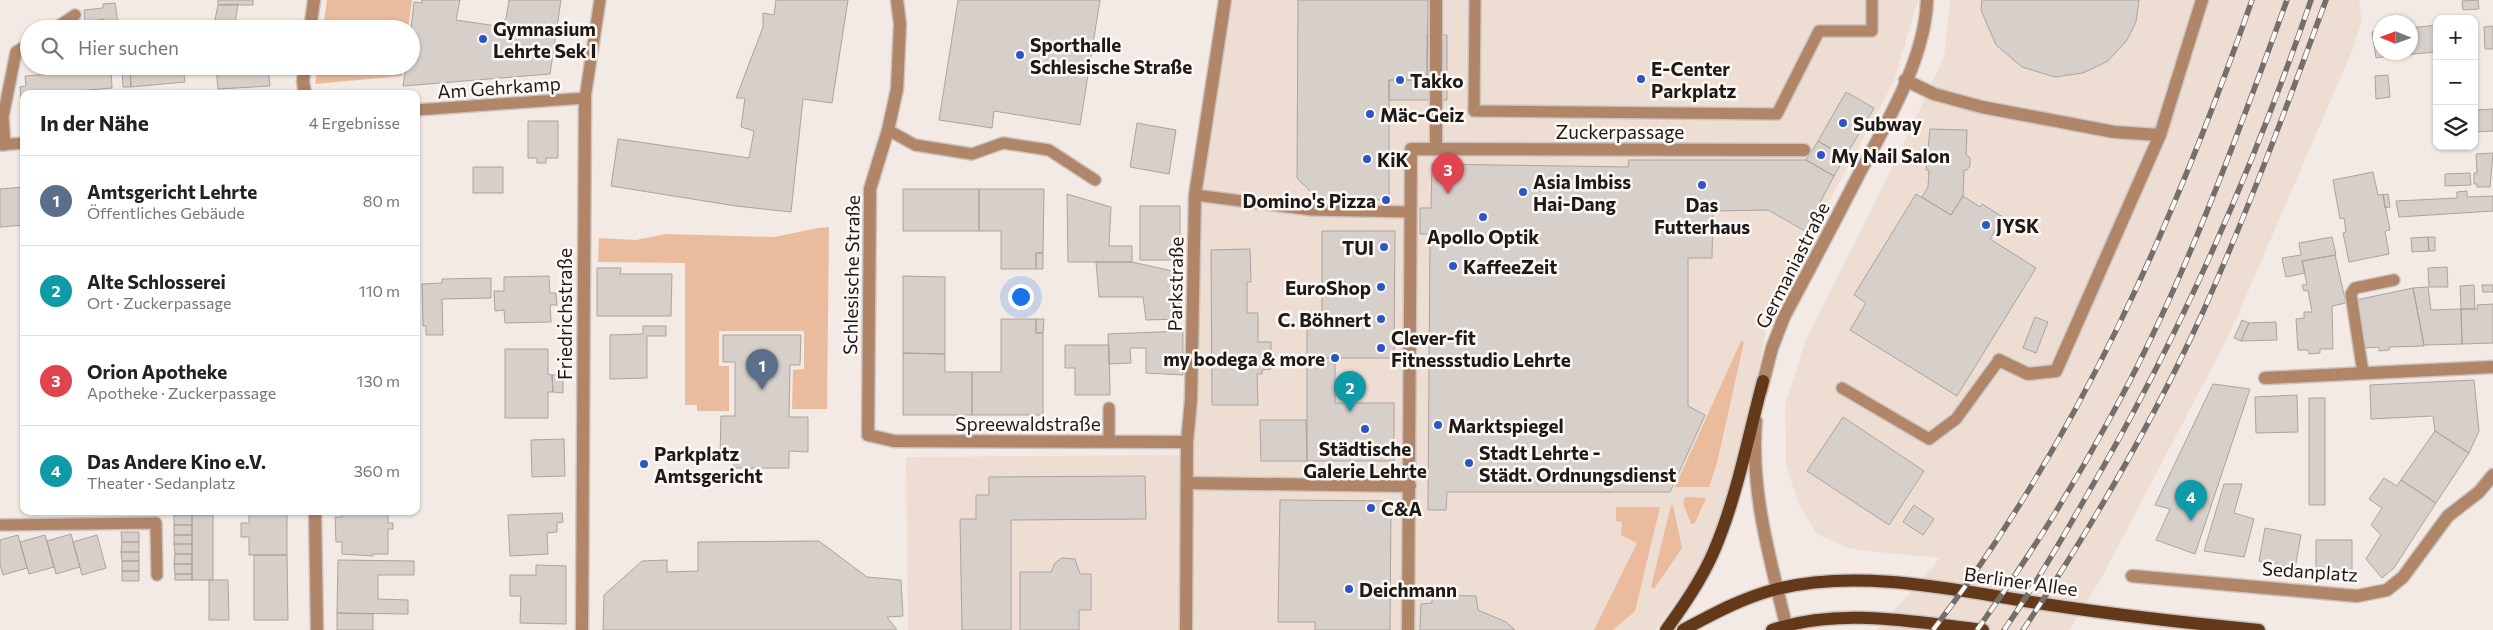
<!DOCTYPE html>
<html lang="de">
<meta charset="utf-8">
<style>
body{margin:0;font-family:Commissioner,sans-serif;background:#f6f6f6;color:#222}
.controls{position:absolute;right:15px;top:15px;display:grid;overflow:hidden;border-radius:10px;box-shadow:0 1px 4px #0004}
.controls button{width:45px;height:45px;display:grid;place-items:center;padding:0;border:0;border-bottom:1px solid #e0e0e0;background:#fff;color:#222;font:25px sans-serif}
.compass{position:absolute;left:2373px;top:15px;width:45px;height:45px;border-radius:50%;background:#fff;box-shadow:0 1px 4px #0004;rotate:271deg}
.you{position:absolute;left:1020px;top:296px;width:18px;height:18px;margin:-12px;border:4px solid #fff;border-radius:50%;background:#1a73e8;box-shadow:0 0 0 8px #1a73e833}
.badge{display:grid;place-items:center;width:32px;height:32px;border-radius:50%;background:#ea580c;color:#fff;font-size:16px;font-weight:700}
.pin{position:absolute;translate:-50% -41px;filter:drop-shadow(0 1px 2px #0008)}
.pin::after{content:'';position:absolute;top:26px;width:18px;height:15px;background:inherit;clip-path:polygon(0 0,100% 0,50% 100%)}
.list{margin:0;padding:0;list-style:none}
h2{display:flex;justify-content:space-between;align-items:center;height:65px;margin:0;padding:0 20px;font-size:21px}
h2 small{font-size:16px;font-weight:400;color:#767676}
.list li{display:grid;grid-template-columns:32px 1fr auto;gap:15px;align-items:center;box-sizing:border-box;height:90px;padding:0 20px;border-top:1px solid #e0e0e0}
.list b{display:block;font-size:19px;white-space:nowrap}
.list p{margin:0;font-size:16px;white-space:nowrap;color:#767676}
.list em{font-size:16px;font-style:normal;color:#767676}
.icon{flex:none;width:28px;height:28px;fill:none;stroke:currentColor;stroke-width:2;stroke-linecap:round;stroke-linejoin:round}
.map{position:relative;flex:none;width:2493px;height:630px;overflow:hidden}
.search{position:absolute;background:#fff;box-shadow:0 1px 4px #0004;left:20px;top:20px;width:400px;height:55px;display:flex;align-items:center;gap:12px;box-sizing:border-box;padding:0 18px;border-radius:28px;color:#767676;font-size:19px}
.panel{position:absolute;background:#fff;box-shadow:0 1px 4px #0004;left:20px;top:90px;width:400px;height:425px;border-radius:10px}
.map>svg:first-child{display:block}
.built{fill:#edddd3}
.green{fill:#eabc9d}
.building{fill:#d7cfca;stroke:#aba39e}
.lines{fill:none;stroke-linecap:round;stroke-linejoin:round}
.service-casing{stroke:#ccc4c0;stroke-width:14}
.pedestrian-casing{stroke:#ccc4c0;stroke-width:15}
.minor-casing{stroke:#ccc4c0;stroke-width:15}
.tertiary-casing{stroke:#ccc4c0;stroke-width:15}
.primary-casing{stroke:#ccc4c0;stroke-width:15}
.service{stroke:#b08568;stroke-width:11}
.pedestrian{stroke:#b08568;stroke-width:12}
.minor{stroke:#b08568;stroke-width:12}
.tertiary{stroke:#b08568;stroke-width:12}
.primary{stroke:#643919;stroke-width:12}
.rail-casing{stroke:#746f6b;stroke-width:5.5}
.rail{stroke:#fef8f5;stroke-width:4;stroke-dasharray:11;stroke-linecap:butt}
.poi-dot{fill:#2b56c5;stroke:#fef8f5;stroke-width:2}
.labels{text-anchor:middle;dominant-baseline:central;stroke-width:5;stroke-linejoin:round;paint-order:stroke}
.poi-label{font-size:19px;font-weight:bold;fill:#1c1917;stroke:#fef8f5;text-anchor:start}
.street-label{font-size:19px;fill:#1c1917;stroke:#fef8f5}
</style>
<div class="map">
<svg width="2493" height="630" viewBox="0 0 2493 630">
<rect width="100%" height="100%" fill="#f3eae5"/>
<path class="built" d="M1228,0H1918L1894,81L1769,313L1729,530L1655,630H908L906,457L1181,455L1191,204Z
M1950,0H2361L2359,5L2362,20L2352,51L2231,331L2102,577L2069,630H1877L1940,558L1858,550L1845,547L1817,534L1799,505L1786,465L1785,405L1806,339L1893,167L1944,57Z"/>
<path class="green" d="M327,0H412L408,29H323Z
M318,66H403L402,76L315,84Z
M829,227L827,409H792L793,370L804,369V331H719V366H729V411H697V405H685V263L598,262L599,238L636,240L666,234L774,237L818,228Z
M1741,341L1744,342L1717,463L1709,487H1675Z
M1685,497L1706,498L1695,523L1691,524L1683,503Z
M1671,505H1673L1682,548L1654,589L1651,587Z
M1616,507H1660L1635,611L1613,630H1594L1637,543L1621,535L1622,522L1616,521Z"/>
<path class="building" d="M218,0H253V5H218Z
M422,0H460L456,20L497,26L506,19L509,0H561L550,74L403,86L406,66H411V29L414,2L422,3Z
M776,0H848L832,103L803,99L791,212L736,206L611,186L618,139L749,158L754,131L741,127L745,98H736L763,27V13L774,15Z
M958,0H1100L1080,125L994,111L992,128L939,120Z
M1298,0H1428L1427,80H1389V200L1311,199V192L1297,178Z
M1982,0H2139L2136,22L2127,40L2108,61L2083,73L2055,77L2022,67L1996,45L1981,10Z
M2478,0L2479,9L2463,10L2462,1Z
M115,3L118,23L104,25V19L85,22L84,10L103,8V4Z
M238,4L234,29H213L218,5Z
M2437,25V52L2389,56V52H2410V28Z
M2493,26V49H2485L2484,27Z
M2380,31V52H2389V56L2376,58L2372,32Z
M1427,35H1447V100H1389V80H1427Z
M50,66H111L112,88L78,91V94H24V99L21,100L20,87L26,86L25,76L51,74Z
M130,66H183L185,82L131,87Z
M216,66H268L270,86L218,89Z
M130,68L131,87H123L122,69Z
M2388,75L2390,97L2376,99L2375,76Z
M1846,92L1874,108L1845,157L1818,141Z
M2493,109V131L2474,132V110Z
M528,121H558V158H546V163H537V158H528Z
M1137,123L1176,130L1169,174L1130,167Z
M1930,129L1967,130L1966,154L1970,158V166L1967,170H1964L1963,196L1951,215L1922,197L1928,187L1929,170H1926Z
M1818,141L1845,157L1834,176L1806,160Z
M2493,153L2490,187H2477V184H2474V173H2477L2476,154Z
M1629,160H1806L1834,176L1805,231L1768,210L1713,211L1712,258H1688V406L1705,415L1670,492H1447L1446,510H1428L1430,234H1420V208H1431L1432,164L1628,167Z
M473,167H503V193H473Z
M2373,172L2378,195L2383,194L2390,230L2385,231L2389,254L2349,262L2343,233L2346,232L2344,218L2340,219L2333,180Z
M2470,173L2471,185L2445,186V174Z
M24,187V225L0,227V189Z
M903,189H979V231H903Z
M979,189H1044L1043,253H1036V269H1001V231H979Z
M2467,191V197L2493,196V211L2399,217L2396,201L2457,198V192Z
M1067,194L1111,207L1109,246H1132V262H1068Z
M1916,194L1951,215L1963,196L1980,207L1982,204L2003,217L1990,239L2036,268L1957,396L1850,330L1866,303L1854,295Z
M2388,194L2390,207L2385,208L2383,195Z
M1140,206H1180V260H1140Z
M1322,231H1395L1394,358H1307V316H1322Z
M2332,237L2336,255L2302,261L2305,273L2286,277L2282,258L2301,255L2299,243Z
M2428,237H2435V251H2429Z
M2428,237L2429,251L2412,252L2411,238Z
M1250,249L1251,282H1247V313H1258V342H1271V369L1262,370V374H1257L1258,405H1212L1211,250Z
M1036,253H1043V269H1036Z
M2335,255L2346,303L2332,306L2333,349H2320V353L2309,354L2308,350H2298L2296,319L2304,318V312H2312L2308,290L2304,291L2302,285H2307L2302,261Z
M1096,262H1132L1181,273L1179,319L1146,320L1143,297H1099Z
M2447,267L2448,287H2429L2428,268Z
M597,268H621L620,274H672L671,316H597Z
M549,276L550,293H556L557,305H550L551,322L505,323L504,310L495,311L494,291H504V277Z
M903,276L945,277V354L903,353Z
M491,278V298L442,299L443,335H426V326H423L422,284L442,283V279Z
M2474,285L2475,309H2461L2460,286Z
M2482,285H2493V292H2483Z
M2428,287L2431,310L2461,309L2462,344L2424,345L2413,288Z
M2413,288L2424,346L2390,347L2389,350L2379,351V347L2365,348L2356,300Z
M2493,304V343L2462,344L2461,309H2478L2477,305Z
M2035,317L2048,322L2036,353L2023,348Z
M1001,319H1036V333H1043V415H972V372H1001Z
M1036,319H1044L1043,333H1036Z
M2242,320L2249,323L2241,341L2234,338Z
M2276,322L2277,340L2241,341L2249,323Z
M643,326H666V336H647V378L610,379V335L643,334Z
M1183,331V375L1146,373V348H1130L1131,363L1109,364L1108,334Z
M723,335H801L800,365H790L789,417H808V452L789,451V468H734V457H720L721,416H735V362H723Z
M1065,345H1109L1110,395H1075V368H1065Z
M505,349H548V374L552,375L553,392H548V418H505Z
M903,353L945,354V372H972V415H903Z
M1307,358H1335V403H1394V461H1307Z
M563,374V393L553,392L552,375Z
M2474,380L2479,431L2469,453L2435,431L2433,416L2371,419L2370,385Z
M2213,384L2250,389L2195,554L2156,540L2170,509L2155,505Z
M2297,395L2298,432L2256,433L2255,397Z
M2309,398H2325V505H2309Z
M1843,417L1924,471L1889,525L1807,471Z
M1260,420H1306L1307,461H1261Z
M2435,431L2469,453L2436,503L2401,480Z
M564,439L565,476L532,477L531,440Z
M1145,476L1146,519L1011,520V630H962L960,519H976V495H989V477Z
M2384,478L2397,486L2401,480L2436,503L2394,568L2382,578L2366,559L2381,535L2371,525L2382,508L2369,499Z
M2224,484H2242L2234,513L2254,519L2244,557L2204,551Z
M1280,500L1391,501L1390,630H1315V622H1278Z
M1914,505L1934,519L1923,535L1903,522Z
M249,511H287V555H249V537H241V523H249Z
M342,511H388V523H393V529H388V554H373V556L342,554V542H336L335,517H342Z
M562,513L563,522L557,523V532L547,533L548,554L510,556L508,515Z
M174,515H192V525H174Z
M192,515H213V580H192Z
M174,525H192V535H174Z
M2265,528L2301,535L2295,568L2259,561Z
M121,532H139V542H122Z
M71,534L80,567L56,574L47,541Z
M18,535L27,568L3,575L0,565V540Z
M45,535L54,567L29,574L20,542Z
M97,535L106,568L82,575L73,542Z
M174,535H192V544H174Z
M2316,540H2352V575H2316Z
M819,541L867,577L901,580L903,616L887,617L897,630H603L604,595L642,561L667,560V572L698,571V542Z
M122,542H139V552H121Z
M174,544H192V554H175Z
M121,552H139V561H122Z
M175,554H192V564H174Z
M254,555H287L288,620H254Z
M1062,558L1075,559L1080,574H1091V610H1079V630H1020V572H1051L1055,563Z
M338,560L414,561V575H378V599L408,600V614L337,613Z
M122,561H139V571H122Z
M174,564H192V574H175Z
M536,565L566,566V624L520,623L521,596H510V575H536Z
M122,571H139V581H122Z
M175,574H192V580H175Z
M209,580H228L229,620H209Z
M1432,595L1476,596L1478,610L1506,622L1515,630H1420L1421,604L1432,603Z
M337,613L373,614V630H337Z"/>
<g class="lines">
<defs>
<path id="service" d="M1475,0L1474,111L1777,114L1819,31H1872V0
M54,29L75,15
M416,110L585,98L600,0
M888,130L915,145L972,154L1003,143L1049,150L1095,180
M0,145L24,143
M5,145L3,117L16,52L29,44
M1195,195L1312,210L1410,212
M2363,373L2351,294L2355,288L2394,280
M1842,388L1929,439L1956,419L1999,360
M1109,408V442
M0,525L156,523L157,575"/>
<path id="pedestrian" d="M1436,149V0
M1187,483L1410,486
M1408,630L1411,149L1804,150"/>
<path id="minor" d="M897,0L900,24L897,89L888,130L870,189L868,435L894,441L1187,442
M310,29L314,0
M305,66L303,81L305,94
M1905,80L1934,94L1982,107L2114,132L2160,135
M1999,360L2028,374L2056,371L2160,135L2202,0
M2265,378L2493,367
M315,511L317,630
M2132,576L2357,596L2387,590L2403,577L2448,516L2479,492L2493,475
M582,630L585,98
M1186,630L1187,442L1191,400L1195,195L1225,0"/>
<path id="tertiary" d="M1761,391L1772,348L1784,317C1809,270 1834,223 1858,176C1886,124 1925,60 1927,0
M1756,421C1750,490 1770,559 1786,625"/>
<path id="primary" d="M1666,630C1684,605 1702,579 1714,551C1737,497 1748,437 1763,381
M1683,630C1713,614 1744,597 1777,589C1862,568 1959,591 2044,604C2116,615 2187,623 2259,630
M1772,630C1840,607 1913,622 1983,630"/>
</defs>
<use href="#service" class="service-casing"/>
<use href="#pedestrian" class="pedestrian-casing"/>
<use href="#minor" class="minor-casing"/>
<use href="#tertiary" class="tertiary-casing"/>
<use href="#primary" class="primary-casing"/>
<use href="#service" class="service"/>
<use href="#pedestrian" class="pedestrian"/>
<use href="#minor" class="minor"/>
<use href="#tertiary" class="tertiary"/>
<use href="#primary" class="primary"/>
<defs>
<path id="rail" d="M1933,630C2077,442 2174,223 2252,0
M1977,630C2026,562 2070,492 2110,418C2183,286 2235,142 2287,0
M2004,630C2034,587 2061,541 2087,495C2179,338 2252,172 2311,0
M2023,630C2090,530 2152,424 2202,314C2248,211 2287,106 2326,0"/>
</defs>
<use href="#rail" class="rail-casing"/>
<use href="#rail" class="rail"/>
</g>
<g class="poi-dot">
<circle cx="483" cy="39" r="5"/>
<circle cx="1020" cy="55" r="5"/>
<circle cx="1641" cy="79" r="5"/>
<circle cx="1400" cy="80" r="5"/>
<circle cx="1370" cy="114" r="5"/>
<circle cx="1843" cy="123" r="5"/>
<circle cx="1821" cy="155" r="5"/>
<circle cx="1367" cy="159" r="5"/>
<circle cx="1702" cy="185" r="5"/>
<circle cx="1523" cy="192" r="5"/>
<circle cx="1386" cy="200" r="5"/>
<circle cx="1483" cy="217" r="5"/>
<circle cx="1986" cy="225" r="5"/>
<circle cx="1384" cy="247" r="5"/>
<circle cx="1453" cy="266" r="5"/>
<circle cx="1381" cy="287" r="5"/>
<circle cx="1381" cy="319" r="5"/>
<circle cx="1381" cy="348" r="5"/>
<circle cx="1335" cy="358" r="5"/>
<circle cx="1438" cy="425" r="5"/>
<circle cx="1365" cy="429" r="5"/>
<circle cx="1469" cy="463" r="5"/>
<circle cx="644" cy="464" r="5"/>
<circle cx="1371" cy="508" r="5"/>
<circle cx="1349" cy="589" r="5"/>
</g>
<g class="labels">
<g class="poi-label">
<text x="493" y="28">Gymnasium<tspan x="493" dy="22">Lehrte Sek I</tspan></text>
<text x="1030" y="44">Sporthalle<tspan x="1030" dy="22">Schlesische Straße</tspan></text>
<text x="1651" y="68">E-Center<tspan x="1651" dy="22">Parkplatz</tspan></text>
<text x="1410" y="80">Takko</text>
<text x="1380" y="114">Mäc-Geiz</text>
<text x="1853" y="123">Subway</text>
<text x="1831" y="155">My Nail Salon</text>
<text x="1377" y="159">KiK</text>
<text x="1533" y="181">Asia Imbiss<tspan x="1533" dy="22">Hai-Dang</tspan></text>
<text x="1376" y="200" text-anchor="end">Domino's Pizza</text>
<text x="1702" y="204" text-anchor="middle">Das<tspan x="1702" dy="22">Futterhaus</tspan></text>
<text x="1996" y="225">JYSK</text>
<text x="1483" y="236" text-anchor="middle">Apollo Optik</text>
<text x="1374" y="247" text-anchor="end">TUI</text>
<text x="1463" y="266">KaffeeZeit</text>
<text x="1371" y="287" text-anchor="end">EuroShop</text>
<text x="1371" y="319" text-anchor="end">C. Böhnert</text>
<text x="1391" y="337">Clever-fit<tspan x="1391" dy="22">Fitnessstudio Lehrte</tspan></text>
<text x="1325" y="358" text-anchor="end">my bodega &amp; more</text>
<text x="1448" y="425">Marktspiegel</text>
<text x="1365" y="448" text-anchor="middle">Städtische<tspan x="1365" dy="22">Galerie Lehrte</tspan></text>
<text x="1479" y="452">Stadt Lehrte -<tspan x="1479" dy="22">Städt. Ordnungsdienst</tspan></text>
<text x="654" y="453">Parkplatz<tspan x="654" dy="22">Amtsgericht</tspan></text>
<text x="1381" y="508">C&amp;A</text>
<text x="1359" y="589">Deichmann</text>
</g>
<g class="street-label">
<text transform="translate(499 87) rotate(-4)">Am Gehrkamp</text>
<text x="1620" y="131">Zuckerpassage</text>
<text transform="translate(1792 265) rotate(-63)">Germaniastraße</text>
<text transform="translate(851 275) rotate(-89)">Schlesische Straße</text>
<text transform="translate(1175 284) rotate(-89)">Parkstraße</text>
<text transform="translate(564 314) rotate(-90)">Friedrichstraße</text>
<text x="1028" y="423">Spreewaldstraße</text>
<text transform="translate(2310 571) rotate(4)">Sedanplatz</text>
<text transform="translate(2021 581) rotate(8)">Berliner Allee</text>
</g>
</g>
</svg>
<div class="controls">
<button>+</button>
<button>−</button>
<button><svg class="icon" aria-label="layers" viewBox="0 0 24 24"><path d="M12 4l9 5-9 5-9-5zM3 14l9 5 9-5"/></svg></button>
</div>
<svg class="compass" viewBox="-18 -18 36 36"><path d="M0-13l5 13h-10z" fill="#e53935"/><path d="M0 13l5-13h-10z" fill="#767676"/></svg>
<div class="you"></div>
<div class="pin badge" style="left:762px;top:390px;background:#5c6f8a">1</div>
<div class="pin badge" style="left:1350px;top:412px;background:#0f9aa8">2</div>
<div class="pin badge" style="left:1448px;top:194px;background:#e0444e">3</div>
<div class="pin badge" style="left:2191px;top:521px;background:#0f9aa8">4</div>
<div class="search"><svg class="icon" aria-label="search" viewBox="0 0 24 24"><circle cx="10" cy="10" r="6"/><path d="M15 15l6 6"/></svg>Hier suchen</div>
<section class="panel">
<h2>In der Nähe<small>4 Ergebnisse</small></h2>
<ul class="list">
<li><span class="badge" style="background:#5c6f8a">1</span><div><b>Amtsgericht Lehrte</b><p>Öffentliches Gebäude</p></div><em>80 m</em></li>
<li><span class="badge" style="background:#0f9aa8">2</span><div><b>Alte Schlosserei</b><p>Ort · Zuckerpassage</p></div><em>110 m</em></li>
<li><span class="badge" style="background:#e0444e">3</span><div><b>Orion Apotheke</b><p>Apotheke · Zuckerpassage</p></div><em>130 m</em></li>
<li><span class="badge" style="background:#0f9aa8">4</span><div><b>Das Andere Kino e.V.</b><p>Theater · Sedanplatz</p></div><em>360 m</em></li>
</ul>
</section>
</div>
